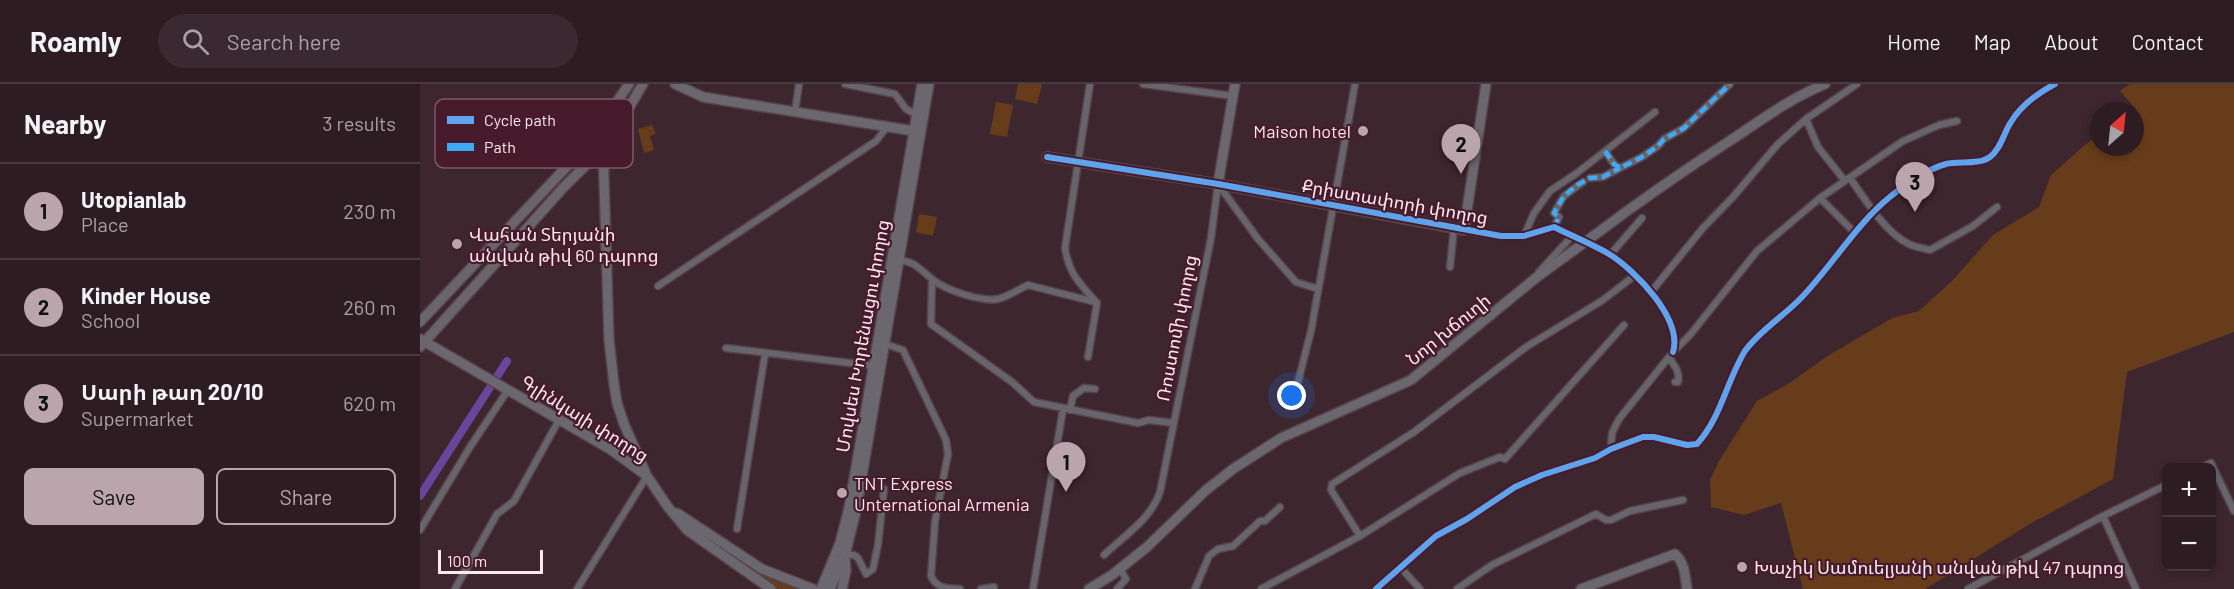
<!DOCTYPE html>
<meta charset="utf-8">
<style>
body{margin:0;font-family:Barlow,"Noto Sans Armenian",sans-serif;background:#3a2930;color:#f1f3f6}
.controls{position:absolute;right:18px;bottom:18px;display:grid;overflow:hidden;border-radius:9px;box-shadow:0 3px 9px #0003}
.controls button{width:54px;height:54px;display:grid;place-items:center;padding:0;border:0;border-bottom:2px solid #493a41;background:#2e1c23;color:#f1f3f6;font:30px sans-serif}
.compass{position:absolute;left:1670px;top:18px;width:54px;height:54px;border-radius:50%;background:#2e1c23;box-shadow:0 3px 9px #0003;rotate:27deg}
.scale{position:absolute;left:18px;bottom:15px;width:105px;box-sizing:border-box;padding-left:6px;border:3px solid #fbe9ee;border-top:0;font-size:16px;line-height:21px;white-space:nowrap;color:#fbe9ee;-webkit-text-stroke:4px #481b2c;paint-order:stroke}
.you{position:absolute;left:872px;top:312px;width:21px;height:21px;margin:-15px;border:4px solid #fff;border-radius:50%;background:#1a73e8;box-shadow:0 0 0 9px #1a73e833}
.badge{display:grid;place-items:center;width:39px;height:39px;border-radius:50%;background:#b9a5ab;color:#111;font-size:20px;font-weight:700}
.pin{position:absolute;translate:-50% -50px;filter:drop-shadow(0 2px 3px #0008)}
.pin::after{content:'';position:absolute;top:32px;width:21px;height:18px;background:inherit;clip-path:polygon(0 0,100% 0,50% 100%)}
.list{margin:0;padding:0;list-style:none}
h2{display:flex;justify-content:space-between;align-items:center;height:78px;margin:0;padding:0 24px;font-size:26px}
h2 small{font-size:20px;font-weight:400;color:#a7a1a6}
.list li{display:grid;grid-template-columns:39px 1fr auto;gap:18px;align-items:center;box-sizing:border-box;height:96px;padding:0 24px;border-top:2px solid #493a41}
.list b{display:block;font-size:22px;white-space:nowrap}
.list p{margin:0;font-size:20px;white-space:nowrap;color:#a7a1a6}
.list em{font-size:20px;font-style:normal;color:#a7a1a6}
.actions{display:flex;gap:12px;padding:18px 24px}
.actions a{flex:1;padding:14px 0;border:2px solid #b9a5ab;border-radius:9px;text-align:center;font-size:21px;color:#b9a5ab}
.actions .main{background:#b9a5ab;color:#111}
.icon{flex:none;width:33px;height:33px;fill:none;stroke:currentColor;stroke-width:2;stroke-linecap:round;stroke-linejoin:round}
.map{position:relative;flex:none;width:1814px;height:505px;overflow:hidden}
header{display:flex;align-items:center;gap:36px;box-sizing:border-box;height:84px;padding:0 30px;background:#2e1c23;border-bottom:2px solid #493a41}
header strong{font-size:28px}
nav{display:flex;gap:33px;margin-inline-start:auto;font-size:21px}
.search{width:420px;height:54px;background:#3a2930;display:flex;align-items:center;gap:15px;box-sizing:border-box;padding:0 21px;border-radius:33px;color:#a7a1a6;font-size:22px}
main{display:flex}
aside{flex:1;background:#2e1c23}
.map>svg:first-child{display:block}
.green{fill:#673c1b}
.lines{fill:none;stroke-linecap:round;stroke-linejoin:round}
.canal{stroke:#6a459c;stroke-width:8}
.street-casing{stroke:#56434b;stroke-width:9}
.secondary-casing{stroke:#56434b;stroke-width:12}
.primary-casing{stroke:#56434b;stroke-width:12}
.street{stroke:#67656b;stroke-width:6}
.secondary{stroke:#6b676e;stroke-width:9}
.primary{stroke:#6a646b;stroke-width:9}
.secondary-bridge-casing{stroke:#56434b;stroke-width:12;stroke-linecap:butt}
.secondary-bridge{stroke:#6b676e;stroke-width:9}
.quiet{stroke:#3fa9f5;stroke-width:4.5;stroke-dasharray:9 4.5;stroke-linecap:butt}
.cycleway-casing{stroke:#481b2c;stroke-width:10}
.cycleway{stroke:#60a3ed;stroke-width:6}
.poi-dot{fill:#b9a5ab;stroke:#481b2c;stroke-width:2}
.labels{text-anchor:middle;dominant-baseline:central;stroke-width:4.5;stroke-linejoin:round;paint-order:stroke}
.poi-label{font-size:18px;fill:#fbe9ee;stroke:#481b2c;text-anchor:start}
.street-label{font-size:18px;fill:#fbe9ee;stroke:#481b2c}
.key{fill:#481b2c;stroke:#7e5966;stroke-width:1.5}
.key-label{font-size:16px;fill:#fbe9ee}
</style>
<header>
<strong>Roamly</strong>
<div class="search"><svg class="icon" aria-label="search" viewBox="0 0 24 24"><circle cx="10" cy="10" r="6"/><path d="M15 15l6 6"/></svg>Search here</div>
<nav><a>Home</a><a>Map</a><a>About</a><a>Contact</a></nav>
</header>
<main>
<aside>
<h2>Nearby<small>3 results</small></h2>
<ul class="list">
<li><span class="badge">1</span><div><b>Utopianlab</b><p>Place</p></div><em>230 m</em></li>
<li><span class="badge">2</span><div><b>Kinder House</b><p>School</p></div><em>260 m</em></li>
<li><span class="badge">3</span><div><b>Սարի թաղ 20/10</b><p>Supermarket</p></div><em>620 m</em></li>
</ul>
<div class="actions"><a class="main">Save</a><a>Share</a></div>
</aside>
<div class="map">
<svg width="1814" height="505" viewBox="0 0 1814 505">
<rect width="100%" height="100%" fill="#3e262f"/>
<path class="green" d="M598,0H622L617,20L595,15Z
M1710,0H1814V248L1707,288L1693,395L1608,441L1505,505H1383L1361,419L1324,431L1291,423L1290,396L1299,377L1337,317L1368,300L1406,273L1472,234L1499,227L1532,197L1573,151L1619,123L1631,91L1666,60L1679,51V63H1715V27H1713L1716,25L1700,7Z
M576,18L593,21L587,53L570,50Z
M232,41L236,50L230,52L234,66L224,69L218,45Z
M499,130L517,133L513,152L496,148Z
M286,454L338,488L380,505H358Z"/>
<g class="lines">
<path class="canal" d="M0,412L87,277"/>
<defs>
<path id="street" d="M425,0L475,10L486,25L497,31
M723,0L813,12
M375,28L379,0
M1386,35L1398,63L1425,97
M1185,67L1194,80L1200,84L1222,73L1238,62L1244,55L1264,44L1310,0
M1170,94L1183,93L1200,84
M1430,94C1444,114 1465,148 1487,159C1493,163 1503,164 1510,166L1553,142L1577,123
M798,100L838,155L876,198L898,205
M1400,114L1435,149
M1134,143L1139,133L1134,129L1144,112L1163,98
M1044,146L1081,152H1104L1134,143C1152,152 1171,160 1189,170C1214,185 1263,235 1253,266
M1104,152L1114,129L1130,107L1157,89L1235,28
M1190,171L1222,134
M476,175C497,179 496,182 512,195C525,206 561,218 578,215C589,212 597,206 608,201L675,218
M1030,183L1034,144
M1119,188L1153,151
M512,195L511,240L592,298L614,318L718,339L729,336L754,339
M238,202L456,57L467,43
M1231,208L1283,144L1313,113L1358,60L1386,35L1437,0
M462,259L483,266L526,356L528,370L515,437L511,492C517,505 527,504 540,505
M306,264L455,282
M668,273L677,219C660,200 649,190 645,164L670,0
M1249,274C1255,282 1260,288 1258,298H1255
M878,298L891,247L935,0
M650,326L653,312L664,304L675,305
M1191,365L1192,349L1199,335L1253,268L1270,251L1337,167L1400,114L1483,57L1519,41L1537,37
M1781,384L1791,379L1814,427
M1683,432L1716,505
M317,445L345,270
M0,446L50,363L88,306
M940,452L911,406L912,400L994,348L1106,263L1183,216L1214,192
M425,471H434L438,474L446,490L453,485L458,461L464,405
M684,471C704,452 731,435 740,408L791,154L798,100
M981,484L1000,505
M35,505L77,430L94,417L139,336
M157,505L227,392
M561,505L574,503
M613,505L643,325
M697,505L706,495L700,485
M775,505L789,472L798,465L813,462L840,437H845L860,423
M841,505L940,452L1040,389L1080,373L1085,375L1204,241
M956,505L1016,452L1047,435L1095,403L1122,391L1175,374L1191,365L1223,353H1234L1267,361L1277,360C1301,334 1307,296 1325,267C1338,248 1365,231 1381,214C1412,182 1436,140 1471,112C1486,100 1508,85 1526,80C1540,77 1559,81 1570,73C1581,65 1584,48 1591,38C1601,21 1618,9 1635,0
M1037,505L1072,481L1176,430L1186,436H1191L1210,427L1263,416
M1548,505L1683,432L1746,401"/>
<path id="secondary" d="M255,0L283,13L500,48
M183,64L189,256L194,300L197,319L204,340L226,390
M627,73L798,100L1044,146L1066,0
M798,100L815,0
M1172,153C1217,119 1263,87 1311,56C1341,36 1371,14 1405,0
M0,255L190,365L227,392L248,423L267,446L351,505
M257,429L342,485L393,505
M401,505L420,459L429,424L502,0
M410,505L425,471L436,427L509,0
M422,505L426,487L425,475
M669,505L692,491L727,463L785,407L813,385L861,354L991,296L1117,193L1161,161
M1161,505L1255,470C1265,479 1265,492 1267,505"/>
<path id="primary" d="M0,238L168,60L209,0
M0,263L143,104L183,64L191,54L223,0"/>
</defs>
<use href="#street" class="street-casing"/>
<use href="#secondary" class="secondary-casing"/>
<use href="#primary" class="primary-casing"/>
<use href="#street" class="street"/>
<use href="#secondary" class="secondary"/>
<use href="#primary" class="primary"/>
<defs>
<path id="secondary-bridge" d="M1161,161L1172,153"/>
</defs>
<use href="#secondary-bridge" class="secondary-bridge-casing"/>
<use href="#secondary-bridge" class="secondary-bridge"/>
<path class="quiet" d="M1185,67L1194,80L1200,84L1222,73L1238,62L1244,55L1264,44L1310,0
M1134,143L1139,133L1134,129L1144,112L1157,101L1170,94L1183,93L1200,84"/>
<defs>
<path id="cycleway" d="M627,73L798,100L1081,152H1104L1134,143C1152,152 1172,160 1189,170C1215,186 1263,235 1253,268
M956,505L1016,452L1047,435L1095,403L1122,391L1175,374L1191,365L1223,353H1234L1267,361L1277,360C1301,334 1307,296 1325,267C1338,248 1365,231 1381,214C1412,182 1436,140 1471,112C1486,100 1508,85 1526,80C1540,77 1559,81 1570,73C1581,65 1584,48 1591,38C1601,21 1618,9 1635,0"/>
</defs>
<use href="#cycleway" class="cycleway-casing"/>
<use href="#cycleway" class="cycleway"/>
</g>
<g class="poi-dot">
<circle cx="943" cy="47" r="6"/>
<circle cx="37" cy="160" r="6"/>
<circle cx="422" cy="409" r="6"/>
<circle cx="1322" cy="483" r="6"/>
</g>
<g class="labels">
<g class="poi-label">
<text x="931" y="47" text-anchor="end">Maison hotel</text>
<text x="49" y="150">Վահան Տերյանի<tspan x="49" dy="21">անվան թիվ 60 դպրոց</tspan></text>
<text x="434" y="399">TNT Express<tspan x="434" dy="21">Unternational Armenia</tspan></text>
<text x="1334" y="483">Խաչիկ Սամուելյանի անվան թիվ 47 դպրոց</text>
</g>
<g class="street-label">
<text transform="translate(975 117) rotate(10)">Քրիստափորի փողոց</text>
<text transform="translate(756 244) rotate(-79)">Ռոստոմի փողոց</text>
<text transform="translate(1028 245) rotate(-39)">Նոր խճուղի</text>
<text transform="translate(442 252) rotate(-80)">Մովսես Խորենացու փողոց</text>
<text transform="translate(165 334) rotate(32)">Գլինկայի փողոց</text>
</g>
</g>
<rect x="15" y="15" width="198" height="69" rx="9" class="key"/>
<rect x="27" y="32" width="27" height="8" fill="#60a3ed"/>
<rect x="27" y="59" width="27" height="8" fill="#3fa9f5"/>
<g class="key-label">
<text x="64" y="42">Cycle path</text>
<text x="64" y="69">Path</text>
</g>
</svg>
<div class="controls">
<button>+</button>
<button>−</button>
</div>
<svg class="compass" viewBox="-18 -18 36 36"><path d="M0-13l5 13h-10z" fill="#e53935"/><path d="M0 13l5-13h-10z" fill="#a7a1a6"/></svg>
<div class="scale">100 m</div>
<div class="you"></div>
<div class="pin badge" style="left:646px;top:408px">1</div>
<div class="pin badge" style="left:1041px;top:90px">2</div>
<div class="pin badge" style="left:1495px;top:128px">3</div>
</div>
</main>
